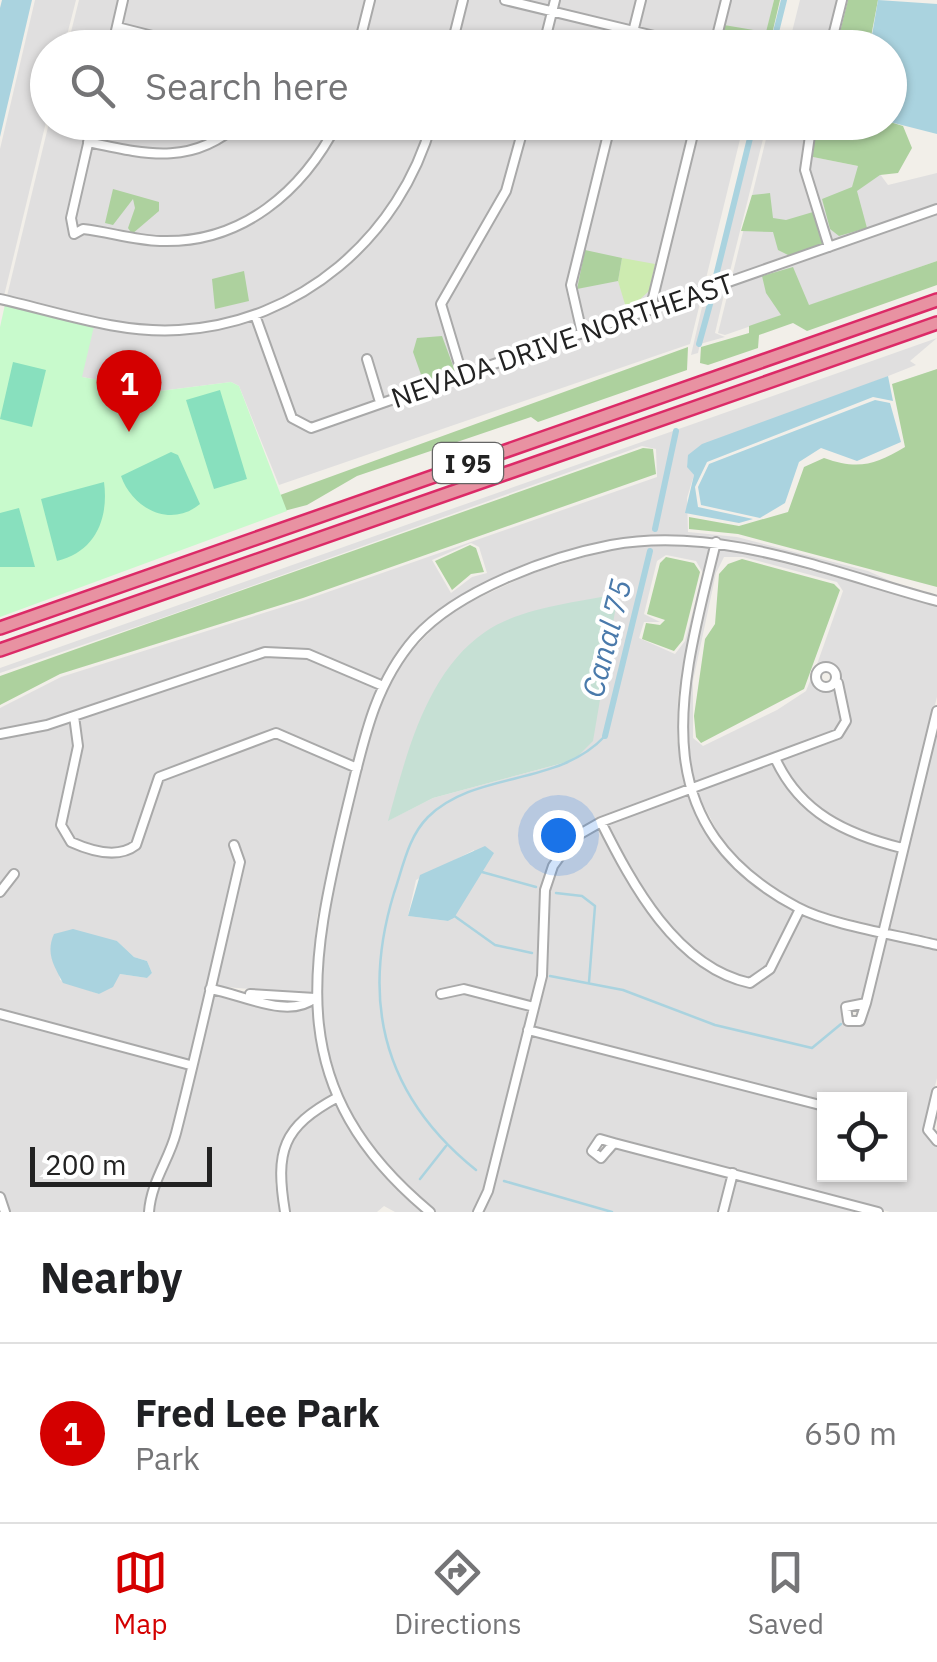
<!DOCTYPE html>
<style>
body{margin:0;font-family:"IBM Plex Sans",sans-serif;background:#f6f6f6;color:#202124}
.controls{position:absolute;right:30px;bottom:30px;display:grid;overflow:hidden;border-radius:0px;box-shadow:0 2px 8px #0004}
.controls button{width:90px;height:90px;display:grid;place-items:center;padding:0;border:0;border-bottom:2px solid #e0e0e0;background:#fff;color:#202124;font:50px sans-serif}
.scale{position:absolute;left:30px;bottom:25px;width:182px;box-sizing:border-box;padding-left:10px;border:5px solid #222;border-top:0;font-size:28px;line-height:35px;white-space:nowrap;color:#222;-webkit-text-stroke:8px #fff;paint-order:stroke}
.you{position:absolute;left:558px;top:835px;width:35px;height:35px;margin:-25px;border:8px solid #fff;border-radius:50%;background:#1a73e8;box-shadow:0 0 0 15px #1a73e833}
.badge{display:grid;place-items:center;width:65px;height:65px;border-radius:50%;background:#d40000;color:#fff;font-size:32px;font-weight:700}
.pin{position:absolute;translate:-50% -82px;filter:drop-shadow(0 2px 5px #0008)}
.pin::after{content:'';position:absolute;top:52px;width:35px;height:30px;background:inherit;clip-path:polygon(0 0,100% 0,50% 100%)}
.list{margin:0;padding:0;list-style:none}
h2{display:flex;justify-content:space-between;align-items:center;height:130px;margin:0;padding:0 40px;font-size:42px}
h2 small{font-size:32px;font-weight:400;color:#757577}
.list li{display:grid;grid-template-columns:65px 1fr auto;gap:30px;align-items:center;box-sizing:border-box;height:180px;padding:0 40px;border-top:2px solid #e0e0e0}
.list b{display:block;font-size:38px;white-space:nowrap}
.list p{margin:0;font-size:32px;white-space:nowrap;color:#757577}
.list em{font-size:32px;font-style:normal;color:#757577}
.icon{flex:none;width:55px;height:55px;fill:none;stroke:currentColor;stroke-width:2;stroke-linecap:round;stroke-linejoin:round}
.map{position:relative;flex:none;width:937px;height:1212px;overflow:hidden}
.search{position:absolute;background:#fff;box-shadow:0 2px 8px #0004;left:30px;right:30px;top:30px;height:110px;display:flex;align-items:center;gap:25px;box-sizing:border-box;padding:0 35px;border-radius:55px;color:#757577;font-size:38px}
.sheet{height:310px;background:#fff}
nav{display:flex;justify-content:space-around;align-items:center;box-sizing:border-box;height:140px;border-top:2px solid #e0e0e0;background:#fff;font-size:28px;color:#757577}
nav a{display:grid;justify-items:center;gap:5px}
nav .on{color:#d40000}
.map>svg:first-child{display:block}
.residential{fill:#e0dfdf;fill-rule:evenodd}
.grass{fill:#cdebb0}
.forest{fill:#add19e}
.wetland{fill:#c6e0d4}
.park{fill:#c8facc}
.pitch{fill:#88e0be}
.water{fill:#aad3df}
.lines{fill:none;stroke-linecap:round;stroke-linejoin:round}
.stream{stroke:#aad3df;stroke-width:2.5}
.canal{stroke:#aad3df;stroke-width:6}
.minor-casing{stroke:#a9a9a9;stroke-width:12}
.highway-casing{stroke:#dc2a67;stroke-width:16}
.minor{stroke:#fff;stroke-width:8}
.highway{stroke:#e892a2;stroke-width:11}
.labels{text-anchor:middle;dominant-baseline:central;stroke-width:8;stroke-linejoin:round;paint-order:stroke}
.shield{fill:#fff;stroke:#646464;stroke-width:2.5}
.shield-label{font-size:25px;font-weight:bold;fill:#222}
.street-label{font-size:28px;fill:#222;stroke:#fff}
.water-label{font-size:30px;font-style:italic;fill:#4a7aab;stroke:#fff}
</style>
<div class="map">
<svg width="937" height="1212" viewBox="0 0 937 1212">
<rect width="100%" height="100%" fill="#f2efe9"/>
<path class="residential" d="M35,0H76L64,47L48,48L47,118L4,296L0,295V149Z
M79,0H774L763,47L67,48Z
M800,0H842L830,47L788,48Z
M49,123H744L690,344L279,485L239,386L231,382L160,391L82,377L6,300Z
M753,123H767L728,279L707,286L710,275L715,274Z
M770,123H812L809,156L877,170L888,185L937,173V261L725,335L718,333Z
M726,286L715,333L725,337L700,344L698,353L691,355L705,294Z
M937,338L910,361L916,365L689,455L687,466L694,475L687,498L688,532L737,537L868,571L913,591L714,539L664,535L608,542L485,584L455,600L414,634L381,682L309,651L264,649L46,721L0,731V708L61,677L305,600L657,477L656,449L642,446L156,620L0,673V668ZM471,543L479,547L487,573L472,577L451,593L432,560Z
M665,541L712,545L678,696L677,741L687,787L597,820L570,837L550,864L542,888L541,951L531,1003L465,986L437,992L439,998L464,993L530,1009L485,1190L474,1212H436L385,1165L357,1124L342,1096L322,1029L319,957L324,918L368,728L396,667L450,611L530,574L610,549ZM666,555L696,561L703,573L685,641L675,654L639,638L644,622H660L644,614L657,561ZM617,594L574,760L433,798L389,820L413,739L544,611ZM474,850L454,918L448,921L408,916L416,880Z
M719,546L937,604V697L900,844L866,836L824,815L797,792L780,760L827,744L849,723L848,703L838,670L827,663L816,667L843,591L837,582L743,557H724L716,573L693,681V738L703,746L777,710L806,691L812,676L821,689L836,687L842,720L835,731L694,785L683,728L696,641Z
M266,655L307,657L378,687L362,726L354,763L275,730L157,774L139,832L126,849L104,848L74,839L64,825L82,746L78,718Z
M72,720L75,745L58,826L70,844L103,855L117,857L139,846L162,779L277,736L353,770L317,917L311,994L214,986L217,973L210,971L171,1139L154,1174L145,1212H0V737ZM117,941L134,957L147,961L152,973L147,978L120,974L99,994L60,980L58,967Z
M937,725V942L887,929Z
M774,763L792,796L820,820L863,841L898,850L880,927L801,906L760,880L723,842L696,791Z
M689,793L717,846L755,884L796,910L767,967L750,980L715,966L689,946L651,903L606,823Z
M600,826L645,906L684,950L735,983L750,986L763,981L802,913L879,933L863,1000L847,1002L841,1009L842,1019L850,1025L865,1019L885,935L937,949V1078L924,1130L937,1145V1212H890L603,1136L594,1138L588,1147L597,1161L609,1159L616,1146L729,1175L719,1212H482L491,1192L531,1034L824,1109V1174H900V1100L824,1102L532,1028L545,976L548,890L556,867L575,841Z
M213,993L289,1012L312,1004L334,1095L302,1113L280,1146L275,1184L281,1212H152L157,1188L178,1141Z
M337,1101L380,1169L425,1212H395L384,1206L377,1212H288L282,1184L291,1139L308,1118Z
M736,1177L866,1212H727Z"/>
<path class="grass" d="M622,258L655,264L649,291L627,311L618,281Z"/>
<path class="forest" d="M774,0H780L769,47H720L724,25L766,32Z
M848,0H878L869,47L836,48Z
M890,122L903,126L912,148L898,173L880,175L857,191L867,228L839,236L830,229L822,199L852,187L858,166L808,156L817,123Z
M113,189L159,202V211L132,234L128,228L135,208L133,199L113,225L105,223Z
M770,193L773,218L786,220L813,212L823,245L790,256L778,250L773,232L741,231L752,195Z
M585,250L622,258L618,281L577,289Z
M937,261V285L807,331L793,323L759,335L758,348L708,365L700,363L701,347L749,333V326L781,315L766,293L762,276L793,267L809,305Z
M244,271L249,301L215,309L212,279Z
M442,336L455,371L424,383L413,352L417,338Z
M688,347L687,370L538,422L531,417L357,476L307,505L112,556Z
M937,369V587L738,534L689,529V517L739,526L788,512L804,467L824,458C858,470 875,465 905,447L892,384Z
M643,448L653,449L656,474L303,598L60,674L0,705V676Z
M470,545L476,548L484,572L471,574L452,590L435,561Z
M666,557L694,563L700,572L683,640L674,651L642,639L646,623L660,625L665,620L647,614L660,563Z
M742,559L834,584L840,590L804,689L701,743L696,737L694,716L705,639L715,624L719,574L728,564Z"/>
<path class="wetland" d="M618,594L593,741L574,760L433,798L388,821C406,756 426,672 485,632C519,608 577,602 618,594Z"/>
<path class="park" d="M6,300L95,322L82,377L160,391L231,382L239,386L287,511L0,617V327Z"/>
<path class="pitch" d="M13,362L46,370L32,427L0,419Z
M220,390L247,479L214,489L186,400Z
M171,452L178,455L200,504C170,529 132,508 121,476Z
M104,482C109,519 95,552 57,561L41,499Z
M19,508L35,567H0V513Z"/>
<path class="water" d="M2,0H32L0,137V8Z
M878,0L937,4V134L890,122V48L870,47Z
M888,376L893,401L873,397L707,462L695,487L698,507L753,519L739,523L685,513L694,475L687,467L688,455L702,444Z
M875,400L890,403L901,442L857,461L821,448L799,462L785,503L760,518L701,505L698,487L709,464Z
M485,846L494,853L454,918L448,921L408,916L420,875Z
M73,929L117,941L134,957L147,961L152,973L147,978L120,974L113,987L99,994L63,983C55,967 45,954 54,934Z"/>
<g class="lines">
<path class="stream" d="M482,872L536,887
M556,893L582,896L595,906L589,982
M453,915L495,945L532,953
M550,976L623,990L715,1025L812,1048L841,1024
M476,1170C385,1097 360,1004 394,893C403,867 408,837 428,817C476,770 558,787 605,736
M420,1179L446,1146
M504,1181L612,1212"/>
<path class="canal" d="M772,48L784,0
M716,276L754,122
M699,344L712,297
M655,529L676,431
M605,736L650,551"/>
<defs>
<path id="minor" d="M505,0L704,48
M117,27L200,48
M112,48L123,0
M358,48L370,0
M451,48L463,0
M543,48L555,0
M629,48L641,0
M714,48L726,0
M830,48L842,0
M93,122L71,218L74,234L83,229C109,232 134,240 160,241C242,244 303,191 338,122
M812,122L805,170L829,247
M88,142C148,155 193,166 241,122
M0,299C58,312 120,334 179,330C300,323 400,237 432,122
M650,310L696,122
M255,315L292,418L311,428L937,209
M582,333L571,285L611,122
M367,359L380,402
M462,374L441,304L506,191L525,122
M716,542C682,683 637,822 797,907C830,925 898,935 937,945
M816 677a10 10 0 1 1 20 0a10 10 0 1 1-20 0Z
M74,716L78,746L61,825L71,842C91,851 118,859 136,845L159,777L276,733L357,768
M0,734L47,725L265,652L308,654L383,686
M775,758C800,813 846,834 902,848
M601,822C632,884 676,967 750,983L770,969L800,909
M0,892L14,874
M210,989C242,994 288,1020 315,998
M250,994L315,998
M441,994L464,989L534,1007
M866,1003L937,711
M866,1003L860,1021H848L846,1007Z
M0,1014L190,1065
M528,1030L824,1106
M937,1092L928,1130L937,1141
M600,1139L614,1143L601,1158L592,1151Z
M614,1143L878,1212
M0,1197L5,1212
M149,1212C151,1182 169,1160 176,1133C199,1043 219,952 240,862L234,845
M285,1212C275,1151 282,1127 338,1097
M430,1212C283,1090 308,969 348,804C363,744 373,686 415,638C458,590 549,557 611,545C721,525 833,573 937,601
M478,1212L488,1191L542,976L545,890L553,866L573,838L601,822L838,734L846,721L838,683
M723,1212L733,1173"/>
<path id="highway" d="M0,628L937,300
M0,650L937,323"/>
</defs>
<use href="#minor" class="minor-casing"/>
<use href="#highway" class="highway-casing"/>
<use href="#minor" class="minor"/>
<use href="#highway" class="highway"/>
</g>
<g class="labels">
<rect class="shield" x="433" y="443" width="70" height="40" rx="8"/>
<g class="shield-label">
<text x="468" y="463">I 95</text>
</g>
<g class="street-label">
<text transform="translate(562 340) rotate(-19)">NEVADA DRIVE NORTHEAST</text>
</g>
<g class="water-label">
<text transform="translate(606 638) rotate(-76)">Canal 75</text>
</g>
</g>
</svg>
<div class="controls">
<button><svg class="icon" aria-label="locate" viewBox="0 0 24 24"><circle cx="12" cy="12" r="6"/><path d="M12 2v4M12 18v4M2 12h4M18 12h4"/></svg></button>
</div>
<div class="scale">200 m</div>
<div class="you"></div>
<div class="pin badge" style="left:129px;top:432px">1</div>
<div class="search"><svg class="icon" aria-label="search" viewBox="0 0 24 24"><circle cx="10" cy="10" r="6"/><path d="M15 15l6 6"/></svg>Search here</div>
</div>
<section class="sheet">
<h2>Nearby<small></small></h2>
<ul class="list">
<li><span class="badge">1</span><div><b>Fred Lee Park</b><p>Park</p></div><em>650 m</em></li>
</ul>
</section>
<nav>
<a class="on"><svg class="icon" aria-label="map" viewBox="0 0 24 24"><path d="M3 6l6-2 6 2 6-2v14l-6 2-6-2-6 2zM9 4v14M15 6v14"/></svg>Map</a>
<a><svg class="icon" aria-label="directions" viewBox="0 0 24 24"><path d="M12 3l9 9-9 9-9-9zM9 14v-3h6M13 9l2 2-2 2"/></svg>Directions</a>
<a><svg class="icon" aria-label="saved" viewBox="0 0 24 24"><path d="M7 4h10v16l-5-4-5 4z"/></svg>Saved</a>
</nav>
